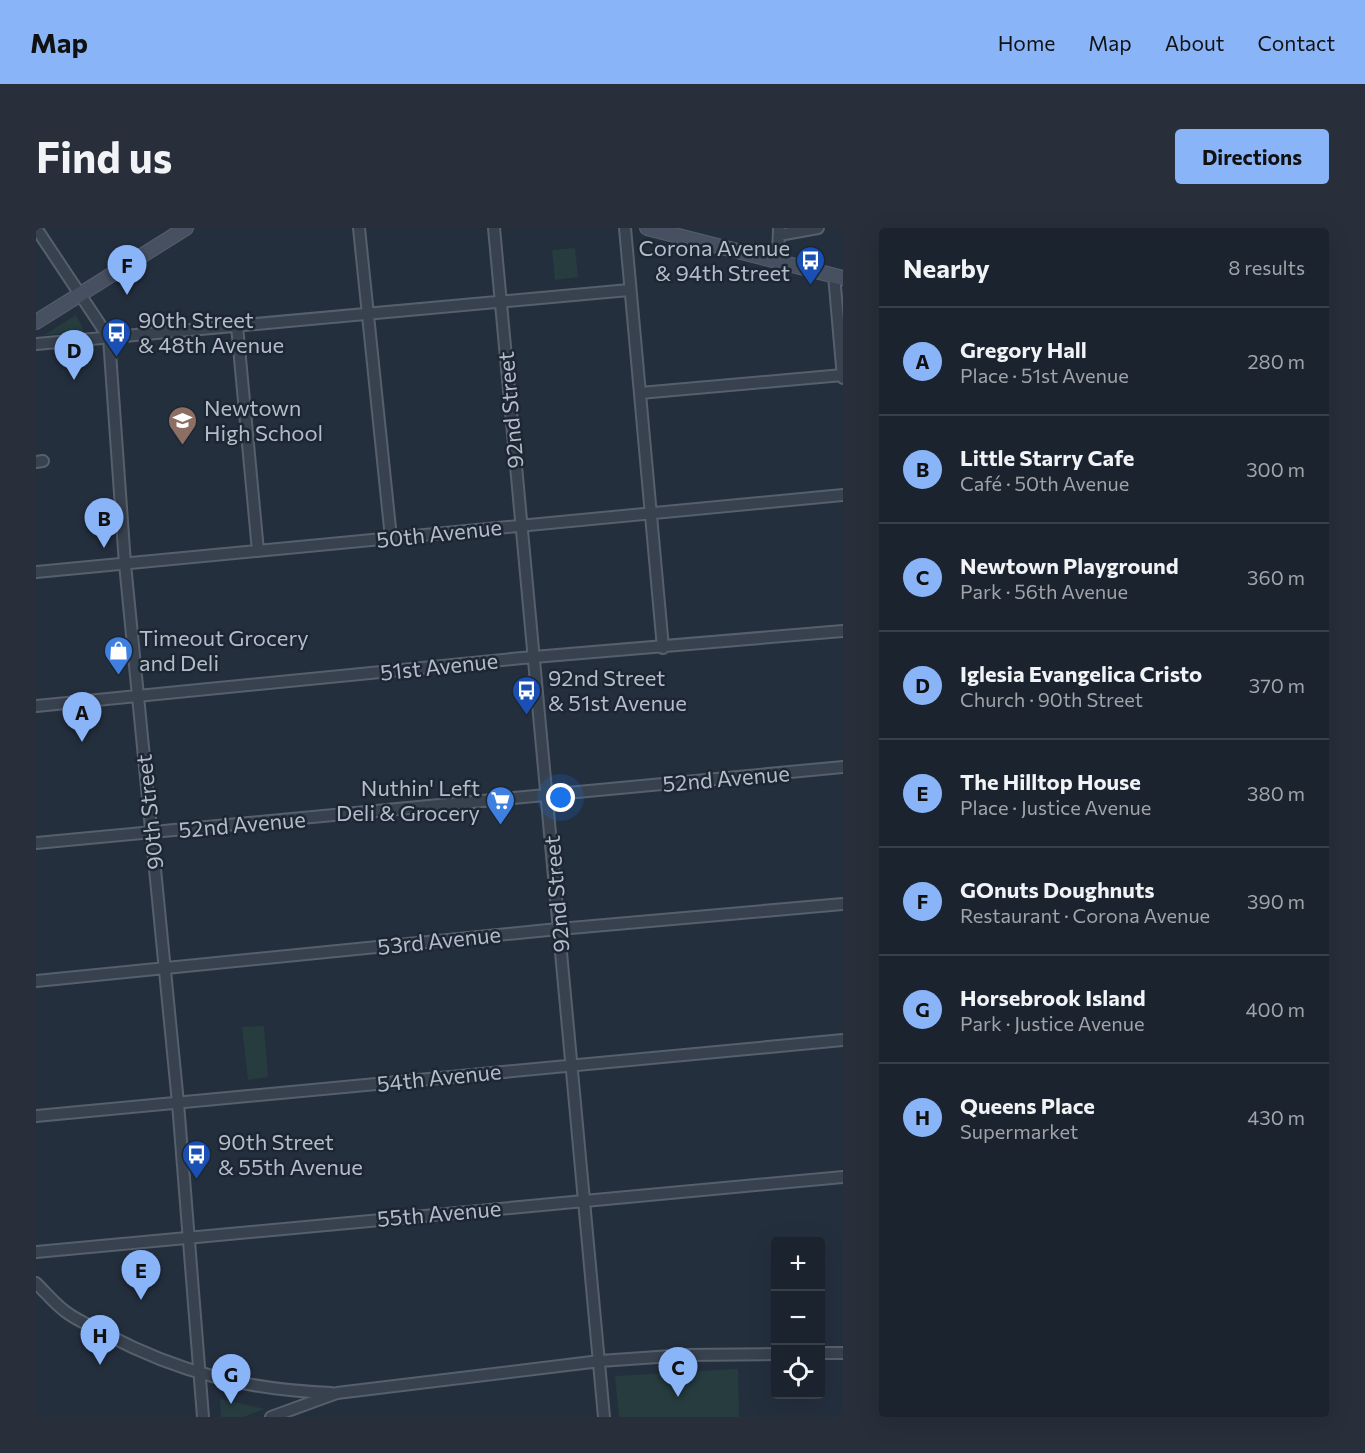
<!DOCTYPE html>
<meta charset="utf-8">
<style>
body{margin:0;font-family:Commissioner,sans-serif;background:#282f3a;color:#f1f3f6}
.controls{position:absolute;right:18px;bottom:18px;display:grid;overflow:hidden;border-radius:6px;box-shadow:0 6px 24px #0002}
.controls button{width:54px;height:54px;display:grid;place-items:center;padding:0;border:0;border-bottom:2px solid #39404a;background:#1b232e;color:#f1f3f6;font:30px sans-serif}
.you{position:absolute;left:525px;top:570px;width:21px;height:21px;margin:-15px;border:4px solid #fff;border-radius:50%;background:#1a73e8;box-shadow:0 0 0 9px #1a73e833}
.badge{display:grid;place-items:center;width:39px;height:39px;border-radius:50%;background:#8ab4f8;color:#111;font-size:20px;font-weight:700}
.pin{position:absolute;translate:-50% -50px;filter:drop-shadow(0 2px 3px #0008)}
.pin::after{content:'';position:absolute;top:32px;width:21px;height:18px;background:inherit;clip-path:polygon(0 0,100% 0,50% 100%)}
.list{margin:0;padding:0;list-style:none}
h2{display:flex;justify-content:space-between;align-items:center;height:78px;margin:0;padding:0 24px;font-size:26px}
h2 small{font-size:20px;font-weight:400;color:#a0a4aa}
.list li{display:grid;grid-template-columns:39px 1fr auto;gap:18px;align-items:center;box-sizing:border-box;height:108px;padding:0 24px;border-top:2px solid #39404a}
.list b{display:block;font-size:22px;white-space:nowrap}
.list p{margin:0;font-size:20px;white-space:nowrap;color:#a0a4aa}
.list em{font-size:20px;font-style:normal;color:#a0a4aa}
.icon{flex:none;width:33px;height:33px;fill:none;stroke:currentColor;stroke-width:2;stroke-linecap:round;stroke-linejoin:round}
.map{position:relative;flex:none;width:807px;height:1189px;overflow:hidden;border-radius:6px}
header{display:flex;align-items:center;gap:36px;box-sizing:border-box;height:84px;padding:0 30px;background:#8ab4f8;color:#111}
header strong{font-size:28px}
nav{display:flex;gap:33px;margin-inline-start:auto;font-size:21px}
.intro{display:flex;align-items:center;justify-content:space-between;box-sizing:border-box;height:144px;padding:0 36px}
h1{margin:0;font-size:42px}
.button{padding:15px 27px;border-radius:6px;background:#8ab4f8;color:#111;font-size:21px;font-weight:700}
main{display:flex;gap:36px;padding:0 36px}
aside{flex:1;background:#1b232e;border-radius:6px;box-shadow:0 6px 24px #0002}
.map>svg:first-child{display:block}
.green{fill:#263c3f}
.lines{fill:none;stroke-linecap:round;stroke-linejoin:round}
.street-casing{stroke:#565f6c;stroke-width:14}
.secondary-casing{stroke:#565f6c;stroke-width:16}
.street{stroke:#38414e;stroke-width:10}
.secondary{stroke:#465061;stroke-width:14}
.labels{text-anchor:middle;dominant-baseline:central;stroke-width:5;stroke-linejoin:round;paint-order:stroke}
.poi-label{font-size:22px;fill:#b4bcc9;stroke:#1d2633;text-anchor:start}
.street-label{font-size:22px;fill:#b4bcc9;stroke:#1d2633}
</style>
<header>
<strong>Map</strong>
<nav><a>Home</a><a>Map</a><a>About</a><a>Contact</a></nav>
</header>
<div class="intro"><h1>Find us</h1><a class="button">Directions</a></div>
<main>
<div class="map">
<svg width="807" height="1189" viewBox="0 0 807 1189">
<rect width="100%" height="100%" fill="#242f3e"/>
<path class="green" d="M539,20L542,49L519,52L516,22Z
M40,87L48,103L8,107Z
M228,798L232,849L212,852L206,799Z
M702,1141L703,1189H583L579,1148Z
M184,1171L229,1181L207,1189H185Z"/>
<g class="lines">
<defs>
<path id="street" d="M0,0L73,110L89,336L142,875L167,1189
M323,0L355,310
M458,0L568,1189
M589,0L627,420
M743,7L782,0
M742,33L743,0
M798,47L807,150
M201,98L222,323
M0,116L593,62
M604,165L807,147
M0,234L7,233
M0,344L807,267
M0,478L486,430L807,403
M0,615L807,539
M0,753L512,702L807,676
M0,888L807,812
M0,1024L807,949
M0,1055C10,1065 19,1076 30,1084C42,1093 57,1099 70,1106C143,1145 214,1162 295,1165
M784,1125H807
M235,1189L301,1165L564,1133L650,1127L740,1126"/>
<path id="secondary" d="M611,0L807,50
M0,94L150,0"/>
</defs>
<use href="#street" class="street-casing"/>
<use href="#secondary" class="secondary-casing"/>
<use href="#street" class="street"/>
<use href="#secondary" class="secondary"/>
</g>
<defs>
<symbol id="bus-pin" viewBox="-11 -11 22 30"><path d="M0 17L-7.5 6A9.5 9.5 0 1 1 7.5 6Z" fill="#1a4fb4" stroke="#1d2633"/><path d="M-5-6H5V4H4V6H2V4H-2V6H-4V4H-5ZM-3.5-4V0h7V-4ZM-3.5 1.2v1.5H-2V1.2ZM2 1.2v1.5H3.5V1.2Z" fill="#fff"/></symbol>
<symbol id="school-pin" viewBox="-11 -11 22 30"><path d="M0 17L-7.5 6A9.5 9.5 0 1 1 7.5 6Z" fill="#8d6e63" stroke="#1d2633"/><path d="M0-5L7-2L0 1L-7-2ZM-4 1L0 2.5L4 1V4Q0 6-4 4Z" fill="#fff"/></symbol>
<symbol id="shop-pin" viewBox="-11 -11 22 30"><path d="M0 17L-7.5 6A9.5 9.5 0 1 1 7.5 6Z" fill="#3f7fe0" stroke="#1d2633"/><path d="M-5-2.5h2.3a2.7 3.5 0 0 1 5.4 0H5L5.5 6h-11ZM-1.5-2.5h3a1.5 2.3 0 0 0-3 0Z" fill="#fff"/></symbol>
<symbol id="supermarket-pin" viewBox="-11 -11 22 30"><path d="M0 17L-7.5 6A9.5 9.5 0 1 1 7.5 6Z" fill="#3f7fe0" stroke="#1d2633"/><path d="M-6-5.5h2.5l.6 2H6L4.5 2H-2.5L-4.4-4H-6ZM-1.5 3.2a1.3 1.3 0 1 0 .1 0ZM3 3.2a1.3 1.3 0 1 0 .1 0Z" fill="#fff"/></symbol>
</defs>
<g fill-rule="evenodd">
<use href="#bus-pin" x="758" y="16" width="33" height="45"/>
<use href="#bus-pin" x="64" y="88" width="33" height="45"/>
<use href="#school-pin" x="130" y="176" width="33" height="45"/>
<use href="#shop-pin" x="66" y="406" width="33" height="45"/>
<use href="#bus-pin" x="474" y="446" width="33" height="45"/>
<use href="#supermarket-pin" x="448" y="556" width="33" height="45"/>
<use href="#bus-pin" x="144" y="910" width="33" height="45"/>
</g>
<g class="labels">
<g class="poi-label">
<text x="754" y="19" text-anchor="end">Corona Avenue<tspan x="754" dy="25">&amp; 94th Street</tspan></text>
<text x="102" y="91">90th Street<tspan x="102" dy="25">&amp; 48th Avenue</tspan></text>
<text x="168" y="179">Newtown<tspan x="168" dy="25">High School</tspan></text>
<text x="103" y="409">Timeout Grocery<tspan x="103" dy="25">and Deli</tspan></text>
<text x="512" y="449">92nd Street<tspan x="512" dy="25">&amp; 51st Avenue</tspan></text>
<text x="444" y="559" text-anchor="end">Nuthin' Left<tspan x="444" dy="25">Deli &amp; Grocery</tspan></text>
<text x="182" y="913">90th Street<tspan x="182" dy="25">&amp; 55th Avenue</tspan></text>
</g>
<g class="street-label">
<text transform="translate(474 182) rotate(-95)">92nd Street</text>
<text transform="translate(403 305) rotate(-6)">50th Avenue</text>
<text transform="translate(403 438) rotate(-6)">51st Avenue</text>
<text transform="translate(690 550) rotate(-5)">52nd Avenue</text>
<text transform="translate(113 584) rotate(-96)">90th Street</text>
<text transform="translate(206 596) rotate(-5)">52nd Avenue</text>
<text transform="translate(520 666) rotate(-95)">92nd Street</text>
<text transform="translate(403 712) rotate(-6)">53rd Avenue</text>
<text transform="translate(403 849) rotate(-6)">54th Avenue</text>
<text transform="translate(403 985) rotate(-5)">55th Avenue</text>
</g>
</g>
</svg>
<div class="controls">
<button>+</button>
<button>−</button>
<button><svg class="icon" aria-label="locate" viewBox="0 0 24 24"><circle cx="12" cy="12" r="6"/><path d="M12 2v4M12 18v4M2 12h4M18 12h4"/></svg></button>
</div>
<div class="you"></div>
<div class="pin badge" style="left:46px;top:514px">A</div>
<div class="pin badge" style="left:68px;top:320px">B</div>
<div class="pin badge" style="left:642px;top:1169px">C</div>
<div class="pin badge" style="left:38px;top:152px">D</div>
<div class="pin badge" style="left:105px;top:1072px">E</div>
<div class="pin badge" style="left:91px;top:67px">F</div>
<div class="pin badge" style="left:195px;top:1176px">G</div>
<div class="pin badge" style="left:64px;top:1137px">H</div>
</div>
<aside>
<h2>Nearby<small>8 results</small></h2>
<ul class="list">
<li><span class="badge">A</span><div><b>Gregory Hall</b><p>Place · 51st Avenue</p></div><em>280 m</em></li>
<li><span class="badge">B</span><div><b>Little Starry Cafe</b><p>Café · 50th Avenue</p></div><em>300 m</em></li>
<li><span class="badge">C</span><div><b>Newtown Playground</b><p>Park · 56th Avenue</p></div><em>360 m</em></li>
<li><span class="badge">D</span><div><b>Iglesia Evangelica Cristo</b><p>Church · 90th Street</p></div><em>370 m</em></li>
<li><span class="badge">E</span><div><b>The Hilltop House</b><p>Place · Justice Avenue</p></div><em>380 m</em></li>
<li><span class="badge">F</span><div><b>GOnuts Doughnuts</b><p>Restaurant · Corona Avenue</p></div><em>390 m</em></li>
<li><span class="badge">G</span><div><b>Horsebrook Island</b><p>Park · Justice Avenue</p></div><em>400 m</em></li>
<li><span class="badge">H</span><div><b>Queens Place</b><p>Supermarket</p></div><em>430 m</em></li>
</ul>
</aside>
</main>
